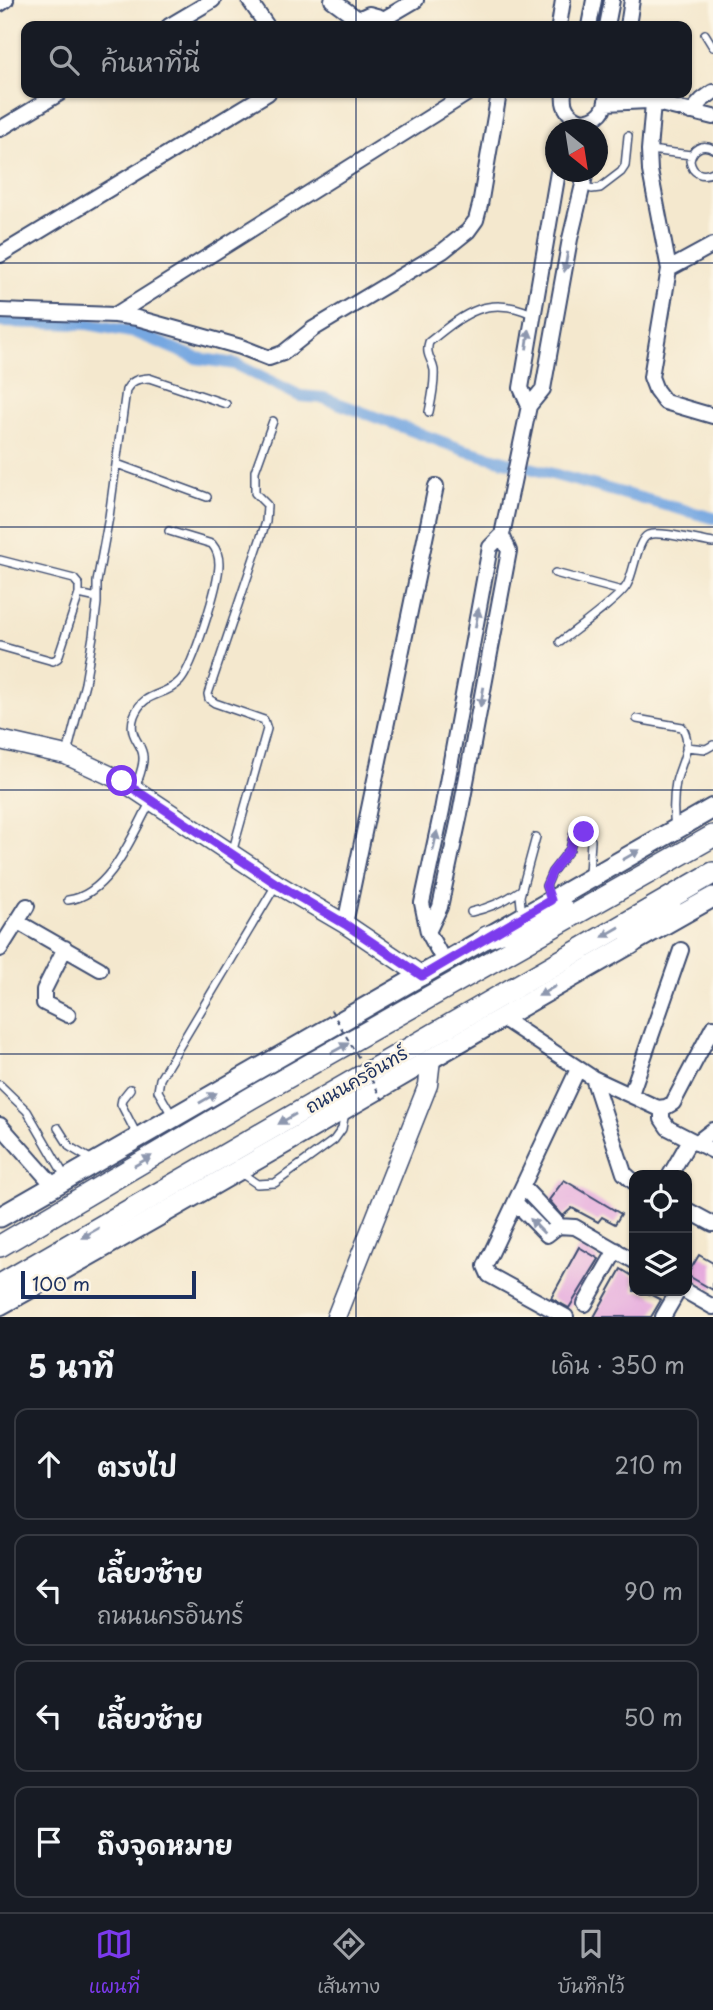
<!DOCTYPE html>
<html lang="th">
<meta charset="utf-8">
<style>
body{margin:0;font-family:"Playpen Sans","Playpen Sans Thai",sans-serif;background:#242831;color:#f1f3f6}
.controls{position:absolute;right:21px;bottom:21px;display:grid;overflow:hidden;border-radius:14px;box-shadow:0 2px 5px #0004}
.controls button{width:63px;height:63px;display:grid;place-items:center;padding:0;border:0;border-bottom:2px solid #363941;background:#171b24;color:#f1f3f6;font:35px sans-serif}
.compass{position:absolute;left:545px;top:119px;width:63px;height:63px;border-radius:50%;background:#171b24;box-shadow:0 2px 5px #0004;rotate:150deg}
.scale{position:absolute;left:21px;bottom:18px;width:175px;box-sizing:border-box;padding-left:7px;border:4px solid #1b2f5e;border-top:0;font-size:19px;line-height:24px;white-space:nowrap;color:#1b2f5e;-webkit-text-stroke:5px #fcf5e5;paint-order:stroke}
.stop{position:absolute;width:21px;height:21px;margin:-16px;border:5px solid #7c3aed;border-radius:50%;background:#fff}
.stop.end{background:#7c3aed;border-color:#fff;box-shadow:0 2px 7px #0008}
.list{margin:0;padding:0;list-style:none}
h2{display:flex;justify-content:space-between;align-items:center;height:91px;margin:0;padding:0 28px;font-size:30px}
h2 small{font-size:23px;font-weight:400;color:#9ea1a6}
.list li{display:grid;grid-template-columns:46px 1fr auto;gap:21px;align-items:center;box-sizing:border-box;height:112px;margin:0 14px 14px;padding:0 14px;border:2px solid #363941;border-radius:14px}
.list b{display:block;font-size:26px;white-space:nowrap}
.list p{margin:0;font-size:23px;white-space:nowrap;color:#9ea1a6}
.list em{font-size:23px;font-style:normal;color:#9ea1a6}
.icon{flex:none;width:38px;height:38px;fill:none;stroke:currentColor;stroke-width:2;stroke-linecap:round;stroke-linejoin:round}
.map{position:relative;flex:none;width:713px;height:1317px;overflow:hidden}
.search{position:absolute;background:#171b24;box-shadow:0 2px 5px #0004;left:21px;right:21px;top:21px;height:77px;display:flex;align-items:center;gap:18px;box-sizing:border-box;padding:0 24px;border-radius:14px;color:#9ea1a6;font-size:26px}
.sheet{height:595px;background:#171b24}
nav{display:flex;justify-content:space-around;align-items:center;box-sizing:border-box;height:98px;border-top:2px solid #363941;background:#171b24;font-size:19px;color:#9ea1a6}
nav a{display:grid;justify-items:center;gap:4px}
nav .on{color:#7c3aed}
.map>svg:first-child{display:block}
.lines{fill:none;stroke-linecap:round;stroke-linejoin:round}
.canal{stroke:#76a7e1;stroke-width:12}
.building{fill:#e4a6dd}
.service-casing{stroke:#3c4b6f;stroke-width:10}
.minor-casing{stroke:#3c4b6f;stroke-width:18}
.tertiary-casing{stroke:#3c4b6f;stroke-width:21}
.secondary-casing{stroke:#3c4b6f;stroke-width:23}
.primary-casing{stroke:#3c4b6f;stroke-width:24}
.service{stroke:#fff;stroke-width:7}
.minor{stroke:#fff;stroke-width:14}
.tertiary{stroke:#fff;stroke-width:18}
.secondary{stroke:#fff;stroke-width:19}
.primary{stroke:#fff;stroke-width:21}
.path-bridge{stroke:#3c4b6f;stroke-width:2;stroke-dasharray:5 5;stroke-linecap:butt}
.oneway{fill:#8d97ae}
.route{stroke:#7c3aed;stroke-width:9}
.grid{fill:none;stroke:#1b2f5e;stroke-width:2;stroke-opacity:0.55}
.labels{text-anchor:middle;dominant-baseline:central;stroke-width:5;stroke-linejoin:round;paint-order:stroke}
.street-label{font-size:18px;fill:#1b2f5e;stroke:#fcf5e5}
</style>
<div class="map">
<svg width="713" height="1317" viewBox="0 0 713 1317">
<rect width="100%" height="100%" fill="#fcf5e5"/>
<filter id="ink" filterUnits="userSpaceOnUse"><feTurbulence type="fractalNoise" baseFrequency=".0143" numOctaves="2"/><feDisplacementMap in="SourceGraphic" scale="14" xChannelSelector="R" yChannelSelector="G"/><feConvolveMatrix kernelMatrix="1 2 1 2 8 2 1 2 1" color-interpolation-filters="sRGB"/></filter>
<filter id="wash" filterUnits="userSpaceOnUse"><feTurbulence type="fractalNoise" baseFrequency=".00686" numOctaves="4" result="noise"/><feDisplacementMap in="SourceGraphic" scale="28" xChannelSelector="R" yChannelSelector="G"/><feGaussianBlur stdDeviation="1.57" result="paint"/><feColorMatrix in="noise" values="0 0 0 0 0 0 0 0 0 0 0 0 0 0 0 0 0 1.4 0 .05"/><feComposite in="paint" operator="in"/></filter>
<g filter="url(#wash)">
<rect width="100%" height="100%" fill="#f4e8ce"/>
<g class="lines">
<path class="canal" d="M0,322L88,324L137,333L196,358L235,364L300,396L324,398L464,450L713,518"/>
</g>
<g id="blocks">
<path class="building" d="M564,1180L621,1214L615,1224L602,1217L598,1222L572,1208L563,1216L549,1200Z
M579,1247L599,1259L569,1308L551,1298Z
M699,1255L713,1263V1290L687,1275Z
M621,1269L634,1277V1291H644L661,1300L651,1317H594Z"/>
</g>
</g>
<g filter="url(#ink)">
<use href="#blocks" fill-opacity="0" stroke="#3c4b6f" stroke-width="2"/>
<g class="lines">
<defs>
<path id="service" d="M705,34L713,47
M713,149C702,143 692,149 690,161C692,173 702,178 713,172
M650,150L691,155
M583,185L592,189L600,188L621,172L625,166L628,136
M429,412C432,398 435,384 434,370C432,359 425,355 429,342C464,314 487,294 532,314
M117,464L207,497
M0,560L74,579L79,585V594
M555,573L622,591
M560,642C575,630 620,598 627,585C634,573 637,540 648,535C659,530 699,541 713,543
M0,646L53,661L58,658L79,594L97,598
M637,719L682,727C694,745 680,764 676,782C673,798 673,812 675,828
M686,747L706,749L713,745
M67,754L85,683L93,636L97,603V582L109,517L126,390C132,380 137,379 149,378L226,404
M135,789C138,779 144,767 143,757C143,743 127,737 134,716C144,690 164,698 180,681C193,667 219,584 219,564C219,556 217,550 212,544L169,531
M232,853L267,729L264,720L215,703L209,699L208,694L266,522L267,505L255,493V471L273,421
M551,899L546,886L552,872L570,849L574,833L585,832L591,840L589,874
M68,900C110,895 133,834 151,801
M471,912C490,908 505,901 521,890
M522,916L520,896L536,837
M0,1085L27,1111L66,1178
M130,1089L122,1099L121,1104L138,1137
M173,1117L158,1091L160,1079L276,885
M58,1128L70,1147L92,1160
M241,1173L257,1184L275,1183L334,1140L342,1129L345,1112"/>
<path id="minor" d="M249,0L267,26
M332,0L358,19
M0,4L6,0
M382,20L416,0
M169,26L213,0
M355,26L358,19L369,14L380,17L385,26
M559,26L563,0
M589,26L594,0
M607,26L612,0
M628,26L632,0
M564,93C562,107 568,115 581,121C598,120 608,110 606,93
M606,103L648,101L713,117
M653,103L649,150L650,171L669,269L651,377L656,390L665,402L713,416
M691,112L702,100L713,92
M0,129L60,93
M0,255L268,93
M669,269L713,245
M0,311L115,315L137,318L241,347L269,358L283,353L313,329L443,251L468,231L476,220L480,205L499,93
M115,315L468,93
M529,406L521,388L558,172
M18,922L100,969
M345,924L436,486
M428,932L440,907L460,814L509,551L502,535
M65,948L44,990V1003L68,1015
M0,949L27,906
M445,963L428,932L422,903L442,810L490,547L502,535L529,406L543,389L570,239L586,172
M502,1018L593,1078L624,1173L634,1182
M593,1078L658,1108L666,1107L673,1103L713,1027
M631,1094L681,950
M662,1108V1119L668,1128L713,1151
M0,1125L54,1186
M696,1143L713,1130
M670,1175L690,1140
M515,1202L547,1235L556,1228L557,1223L523,1187
M687,1210L713,1224
M557,1226L575,1227L634,1261
M685,1291L713,1307
M585,1304L616,1250
M566,1317L489,1275L485,1266L578,1069
M663,1317L678,1291"/>
<path id="tertiary" d="M0,740L66,755L122,781L277,884L345,924L422,976
M336,1317L428,1085L431,1059"/>
<path id="secondary" d="M0,1217L713,808
M0,1305C240,1173 474,1031 713,897"/>
<path id="primary" d="M487,937L564,910
M630,944L671,909
M0,1246L251,1098L713,836
M0,1285L713,873"/>
</defs>
<use href="#service" class="service-casing"/>
<use href="#minor" class="minor-casing"/>
<use href="#tertiary" class="tertiary-casing"/>
<use href="#secondary" class="secondary-casing"/>
<use href="#primary" class="primary-casing"/>
<use href="#service" class="service"/>
<use href="#minor" class="minor"/>
<use href="#tertiary" class="tertiary"/>
<use href="#secondary" class="secondary"/>
<use href="#primary" class="primary"/>
<path class="path-bridge" d="M331,1010L383,1100"/>
</g>
<defs><path id="oneway-solid" d="M-6-.8H1V-3.2L6.5 0L1 3.2V.8H-6Z" transform="scale(1.75)"/></defs>
<g class="oneway">
<use href="#oneway-solid" transform="translate(566 262) rotate(100)"/>
<use href="#oneway-solid" transform="translate(528 339) rotate(-82)"/>
<use href="#oneway-solid" transform="translate(477 618) rotate(-80)"/>
<use href="#oneway-solid" transform="translate(482 697) rotate(100)"/>
<use href="#oneway-solid" transform="translate(435 841) rotate(-78)"/>
<use href="#oneway-solid" transform="translate(631 855) rotate(-30)"/>
<use href="#oneway-solid" transform="translate(611 932) rotate(150)"/>
<use href="#oneway-solid" transform="translate(547 991) rotate(150)"/>
<use href="#oneway-solid" transform="translate(340 1048) rotate(-29)"/>
<use href="#oneway-solid" transform="translate(208 1098) rotate(-30)"/>
<use href="#oneway-solid" transform="translate(287 1119) rotate(150)"/>
<use href="#oneway-solid" transform="translate(143 1161) rotate(-30)"/>
<use href="#oneway-solid" transform="translate(537 1226) rotate(-134)"/>
<use href="#oneway-solid" transform="translate(90 1233) rotate(150)"/>
</g>
</g>
<g class="lines" filter="url(#ink)">
<path class="route" d="M122,781L277,884L345,924L422,976L551,900L546,886L552,872L570,849L574,833L584,832"/>
</g>
<path class="grid" d="M356,0V26M356,93V1317M0,263H713M0,527H713M0,790H713M0,1054H713"/>
<g class="labels">
<g class="street-label">
<text transform="translate(356 1079) rotate(-30)">ถนนนครอินทร์</text>
</g>
</g>
</svg>
<div class="controls">
<button><svg class="icon" aria-label="locate" viewBox="0 0 24 24"><circle cx="12" cy="12" r="6"/><path d="M12 2v4M12 18v4M2 12h4M18 12h4"/></svg></button>
<button><svg class="icon" aria-label="layers" viewBox="0 0 24 24"><path d="M12 4l9 5-9 5-9-5zM3 14l9 5 9-5"/></svg></button>
</div>
<svg class="compass" viewBox="-18 -18 36 36"><path d="M0-13l5 13h-10z" fill="#e53935"/><path d="M0 13l5-13h-10z" fill="#9ea1a6"/></svg>
<div class="scale">100 m</div>
<div class="stop" style="left:122px;top:781px"></div>
<div class="stop end" style="left:584px;top:832px"></div>
<div class="search"><svg class="icon" aria-label="search" viewBox="0 0 24 24"><circle cx="10" cy="10" r="6"/><path d="M15 15l6 6"/></svg>ค้นหาที่นี่</div>
</div>
<section class="sheet">
<h2>5 นาที<small>เดิน · 350 m</small></h2>
<ul class="list">
<li><svg class="icon" aria-label="ahead" viewBox="0 0 24 24"><path d="M12 20V5M6 11l6-6 6 6"/></svg><div><b>ตรงไป</b></div><em>210 m</em></li>
<li><svg class="icon" aria-label="left" viewBox="0 0 24 24"><path d="M17 20v-9H6M10 6l-5 5 5 5"/></svg><div><b>เลี้ยวซ้าย</b><p>ถนนนครอินทร์</p></div><em>90 m</em></li>
<li><svg class="icon" aria-label="left" viewBox="0 0 24 24"><path d="M17 20v-9H6M10 6l-5 5 5 5"/></svg><div><b>เลี้ยวซ้าย</b></div><em>50 m</em></li>
<li><svg class="icon" aria-label="arrive" viewBox="0 0 24 24"><path d="M6 21V4h12l-3 4 3 4H6"/></svg><div><b>ถึงจุดหมาย</b></div></li>
</ul>
</section>
<nav>
<a class="on"><svg class="icon" aria-label="map" viewBox="0 0 24 24"><path d="M3 6l6-2 6 2 6-2v14l-6 2-6-2-6 2zM9 4v14M15 6v14"/></svg>แผนที่</a>
<a><svg class="icon" aria-label="directions" viewBox="0 0 24 24"><path d="M12 3l9 9-9 9-9-9zM9 14v-3h6M13 9l2 2-2 2"/></svg>เส้นทาง</a>
<a><svg class="icon" aria-label="saved" viewBox="0 0 24 24"><path d="M7 4h10v16l-5-4-5 4z"/></svg>บันทึกไว้</a>
</nav>
